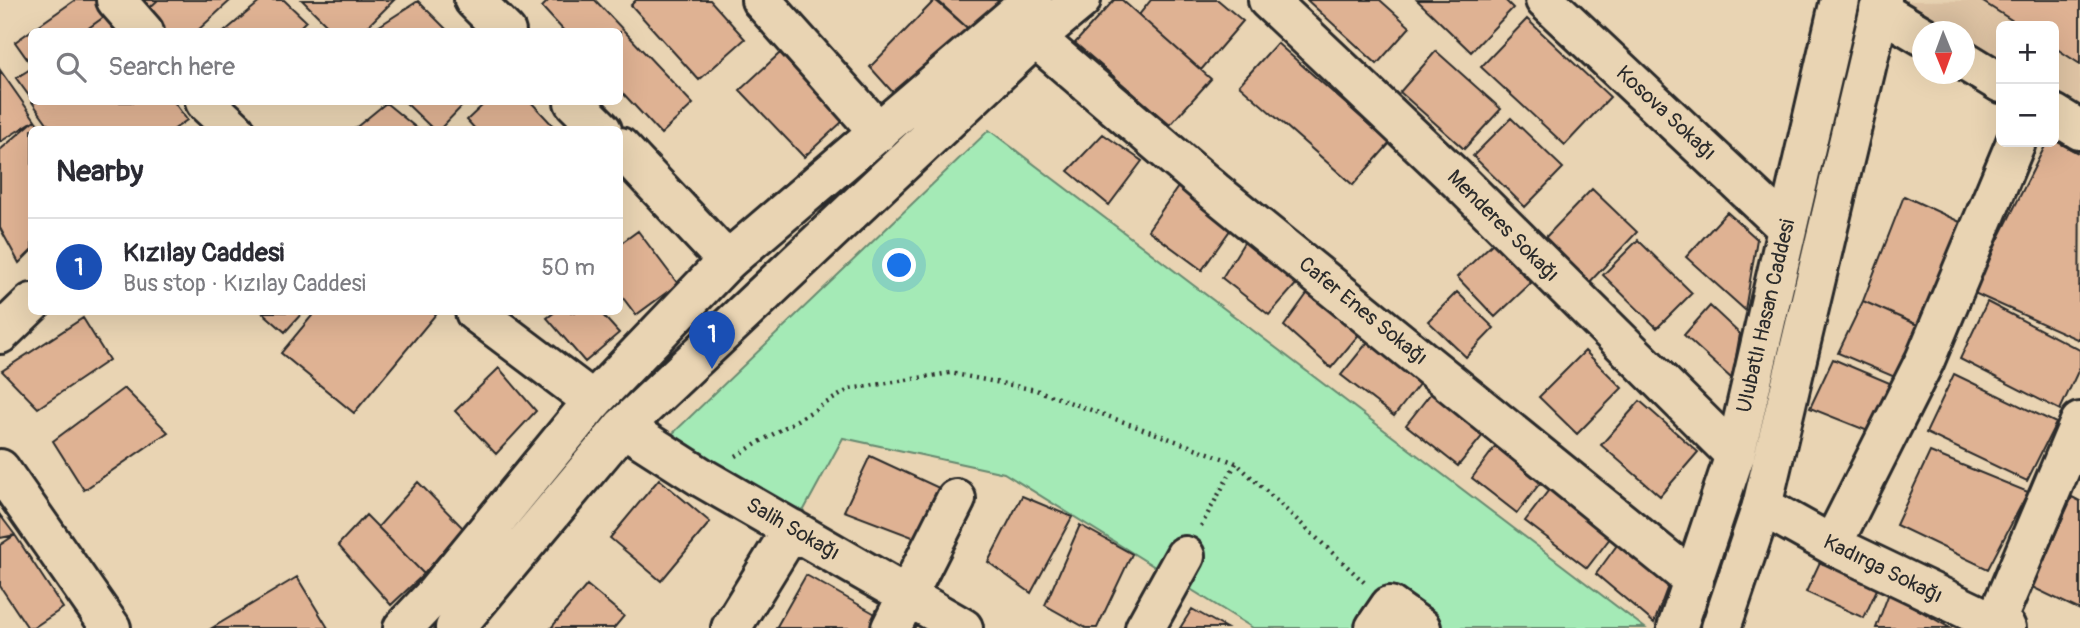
<!DOCTYPE html>
<meta charset="utf-8">
<style>
body{margin:0;font-family:Pangolin,sans-serif;background:#f2f2f3;color:#2b2b33}
.controls{position:absolute;right:21px;top:21px;display:grid;overflow:hidden;border-radius:10px;box-shadow:0 7px 28px #0002}
.controls button{width:63px;height:63px;display:grid;place-items:center;padding:0;border:0;border-bottom:2px solid #e1e1e2;background:#fff;color:#2b2b33;font:35px sans-serif}
.compass{position:absolute;left:1912px;top:21px;width:63px;height:63px;border-radius:50%;background:#fff;box-shadow:0 7px 28px #0002;rotate:179deg}
.you{position:absolute;left:900px;top:266px;width:24px;height:24px;margin:-18px;border:5px solid #fff;border-radius:50%;background:#1a73e8;box-shadow:0 0 0 10px #1a73e833}
.badge{display:grid;place-items:center;width:46px;height:46px;border-radius:50%;background:#7c3aed;color:#fff;font-size:23px;font-weight:700}
.pin{position:absolute;translate:-50% -58px;filter:drop-shadow(0 2px 4px #0008)}
.pin::after{content:'';position:absolute;top:37px;width:24px;height:21px;background:inherit;clip-path:polygon(0 0,100% 0,50% 100%)}
.list{margin:0;padding:0;list-style:none}
h2{display:flex;justify-content:space-between;align-items:center;height:91px;margin:0;padding:0 28px;font-size:30px}
h2 small{font-size:23px;font-weight:400;color:#7c7c81}
.list li{display:grid;grid-template-columns:46px 1fr auto;gap:21px;align-items:center;box-sizing:border-box;height:98px;padding:0 28px;border-top:2px solid #e1e1e2}
.list b{display:block;font-size:26px;white-space:nowrap}
.list p{margin:0;font-size:23px;white-space:nowrap;color:#7c7c81}
.list em{font-size:23px;font-style:normal;color:#7c7c81}
.icon{flex:none;width:38px;height:38px;fill:none;stroke:currentColor;stroke-width:2;stroke-linecap:round;stroke-linejoin:round}
.map{position:relative;flex:none;width:2080px;height:628px;overflow:hidden}
.search{position:absolute;background:#fff;box-shadow:0 7px 28px #0002;left:28px;top:28px;width:595px;height:77px;display:flex;align-items:center;gap:18px;box-sizing:border-box;padding:0 24px;border-radius:10px;color:#7c7c81;font-size:26px}
.panel{position:absolute;background:#fff;box-shadow:0 7px 28px #0002;left:28px;top:126px;width:595px;height:189px;border-radius:10px}
.map>svg:first-child{display:block}
.built{fill:#dfc4a4}
.green{fill:#a4eab6;stroke:#688a70;stroke-width:2}
.building{fill:#dfb293;stroke:#2b2b2b;stroke-width:2}
.lines{fill:none;stroke-linecap:round;stroke-linejoin:round}
.minor-casing{stroke:#2b2b2b;stroke-width:44}
.major-casing{stroke:#2b2b2b;stroke-width:44}
.path{stroke:#2b2b2b;stroke-width:4.5;stroke-dasharray:2 5;stroke-linecap:butt}
.minor{stroke:#e9d4b3;stroke-width:38}
.major{stroke:#e9d4b3;stroke-width:38}
.labels{text-anchor:middle;dominant-baseline:central;stroke-width:7;stroke-linejoin:round;paint-order:stroke}
.street-label{font-size:21px;fill:#2b2b2b;stroke:#e9d4b3}
</style>
<div class="map">
<svg width="2080" height="628" viewBox="0 0 2080 628">
<rect width="100%" height="100%" fill="#e9d4b3"/>
<filter id="ink" filterUnits="userSpaceOnUse"><feTurbulence type="fractalNoise" baseFrequency=".0143" numOctaves="2"/><feDisplacementMap in="SourceGraphic" scale="14" xChannelSelector="R" yChannelSelector="G"/><feConvolveMatrix kernelMatrix="1 2 1 2 8 2 1 2 1" color-interpolation-filters="sRGB"/></filter>
<g filter="url(#ink)">
<path class="built" d="M2080,0V105L2054,90V26H2001V60L1965,39V32L1952,31L1898,1Z"/>
<path class="green" d="M989,130L1645,628H1253L1004,473L843,438L800,517L668,438Z"/>
<path class="building" d="M75,0H97L111,12L83,32H32V66L15,42Z
M136,0H158L145,12Z
M158,0H231L196,32H162L145,12Z
M262,0H284L306,21L295,32H224Z
M302,0H394L362,32H334Z
M549,0H595L693,104L661,134L620,90V32H565L542,7Z
M636,0H710L745,39L699,80L631,5Z
M935,0L973,33L897,97L870,67Z
M937,0H1009L973,33Z
M1114,0H1122L1211,79L1170,125L1075,43Z
M1151,0H1218L1243,21L1201,70L1139,15Z
M1307,0H1380L1410,27L1377,64Z
M1417,0H1505L1513,8L1471,52Z
M1980,0H2080V64L2054,47V26H2021Z
M418,1L449,32H370Z
M111,12L124,32H83Z
M1527,19L1610,97L1565,145L1481,67Z
M1277,43L1390,143L1353,185L1239,85Z
M1436,51L1501,109L1464,149L1400,92Z
M780,53L843,121L804,157L740,90Z
M32,68V100L16,78Z
M0,70L35,120L0,142Z
M32,102H174L187,120L173,130H52Z
M405,102H466L439,130H434Z
M486,102H531L557,130H476L467,120Z
M386,103L419,130H353Z
M1511,118L1563,168L1525,207L1473,156Z
M35,120L43,130H32V250L19,263L0,228V150Z
M1103,134L1142,161L1109,205L1068,171Z
M2054,140L2080,154L2079,340L1972,292L2047,142Z
M1178,187L1233,226L1202,270L1148,230Z
M1592,189L1637,232L1586,286L1541,242Z
M1904,196L1971,227L1926,329L1863,301Z
M1727,212L1757,239L1745,310L1686,257Z
M638,231L678,284L636,315L620,294V244Z
M1248,236L1298,282L1269,315L1222,278Z
M1638,240L1692,293L1657,328L1603,275Z
M1493,243L1531,283L1495,317L1457,277Z
M1312,287L1361,332L1331,368L1284,326Z
M1457,292L1494,328L1466,357L1428,321Z
M1863,301L1934,332L1909,383L1838,353Z
M1987,302L2080,350V367L2060,410L1960,359Z
M1710,306L1740,334L1732,379L1684,335Z
M262,312H303L285,332Z
M315,312H433L436,314L354,413L281,353Z
M555,312H600L619,333L585,362L547,318Z
M83,318L109,360L38,408L2,371Z
M1371,338L1423,379L1394,416L1341,375Z
M1585,351L1622,388L1577,434L1539,397Z
M1833,359L1906,390L1883,437L1810,408Z
M499,368L536,411L496,454L455,411Z
M1954,374L2056,423L2027,481L1926,433Z
M124,388L168,432L84,490L53,441Z
M1435,388L1488,429L1458,466L1406,425Z
M1640,401L1698,452L1660,496L1601,445Z
M1501,439L1547,474L1517,513L1472,478Z
M1930,452L2028,492L1988,569L1896,525Z
M870,456L939,488L915,538L844,511Z
M659,479L710,522L661,581L610,538Z
M418,482L463,528L424,574L378,527Z
M1555,482L1617,529L1587,568L1525,521Z
M1022,496L1072,517L1031,593L988,562Z
M2072,497L2080,501V610L2032,587Z
M0,515L15,535L0,538Z
M366,515L424,574L391,605L338,545Z
M1080,525L1132,554L1097,628H1086L1045,605Z
M15,535L63,608L33,628H28L0,586V545Z
M1623,537L1671,578L1654,623L1596,574Z
M1820,562L1878,587L1864,618L1806,592Z
M806,575L879,616L872,628H776Z
M297,577L328,628H212Z
M587,585L624,616L614,628H551Z
M1889,593L1950,628H1876Z
M1192,609L1226,628H1180Z"/>
<g class="lines">
<defs>
<path id="minor" d="M116,0L144,32
M474,0L506,32
M761,0L879,132
M1268,0L1459,181L1735,455
M1545,0L1786,227
M1879,10L1923,36
M1035,38L1214,191L1694,581
M1965,61L2001,83
M205,102L235,130
M574,102L602,130
M2054,114L2080,130
M620,147L727,261
M475,312L593,401
M0,334L32,303
M623,427L701,477L963,628
M0,469L111,628
M1762,506L1832,545L2006,628
M1832,545L1925,360L2016,142
M731,628L792,529
M891,628L956,499
M1145,628L1185,556
M1375,628L1390,606L1421,628
M1993,628L2080,422"/>
<path id="major" d="M403,628L436,593L593,401L727,261L1032,0
M455,628L623,427L1035,38L1081,0
M1677,628L1735,455L1840,0
M1721,628L1762,506L1882,0"/>
</defs>
<use href="#minor" class="minor-casing"/>
<use href="#major" class="major-casing"/>
<path class="path" d="M736,456L850,389L950,373L1036,390L1236,463L1366,584
M1201,526L1236,463"/>
<use href="#minor" class="minor"/>
<use href="#major" class="major"/>
</g>
</g>
<g class="labels">
<g class="street-label">
<text transform="translate(1666 113) rotate(43)">Kosova Sokağı</text>
<text transform="translate(1503 226) rotate(45)">Menderes Sokağı</text>
<text transform="translate(1363 311) rotate(39)">Cafer Enes Sokağı</text>
<text transform="translate(1766 316) rotate(-77)">Ulubatlı Hasan Caddesi</text>
<text transform="translate(793 529) rotate(30)">Salih Sokağı</text>
<text transform="translate(1883 569) rotate(26)">Kadırga Sokağı</text>
</g>
</g>
</svg>
<div class="controls">
<button>+</button>
<button>−</button>
</div>
<svg class="compass" viewBox="-18 -18 36 36"><path d="M0-13l5 13h-10z" fill="#e53935"/><path d="M0 13l5-13h-10z" fill="#7c7c81"/></svg>
<div class="you"></div>
<div class="pin badge" style="left:712px;top:369px;background:#1a4fb4">1</div>
<div class="search"><svg class="icon" aria-label="search" viewBox="0 0 24 24"><circle cx="10" cy="10" r="6"/><path d="M15 15l6 6"/></svg>Search here</div>
<section class="panel">
<h2>Nearby<small></small></h2>
<ul class="list">
<li><span class="badge" style="background:#1a4fb4">1</span><div><b>Kızılay Caddesi</b><p>Bus stop · Kızılay Caddesi</p></div><em>50 m</em></li>
</ul>
</section>
</div>
